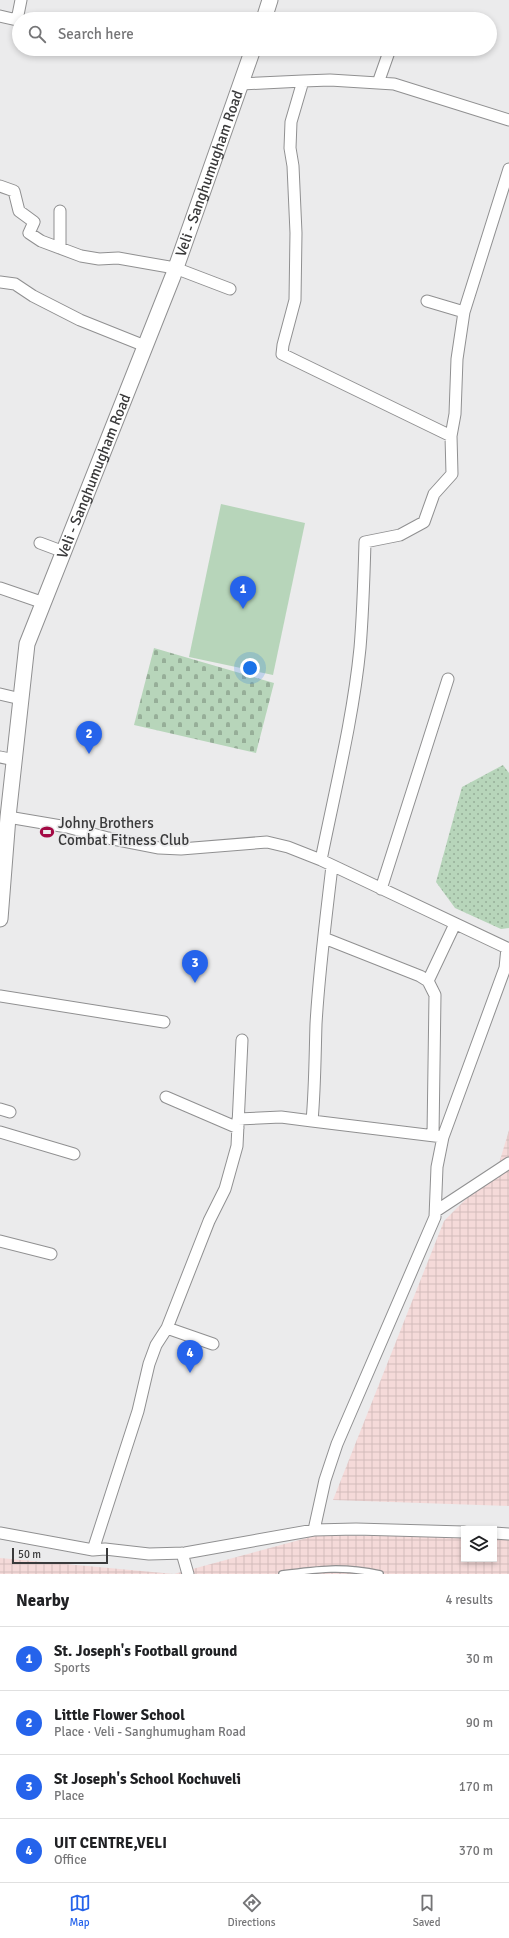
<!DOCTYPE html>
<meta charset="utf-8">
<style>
body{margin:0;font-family:Signika,sans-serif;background:#f2f2f2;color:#202124}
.controls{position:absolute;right:12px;bottom:12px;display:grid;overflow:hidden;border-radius:0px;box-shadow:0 2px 6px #0003}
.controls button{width:36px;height:36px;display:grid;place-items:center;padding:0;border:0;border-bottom:1px solid #e0e0e0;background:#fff;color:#202124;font:20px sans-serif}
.scale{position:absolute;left:12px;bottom:10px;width:96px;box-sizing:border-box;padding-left:4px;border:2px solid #3a3a3b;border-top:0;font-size:11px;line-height:14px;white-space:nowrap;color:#3a3a3b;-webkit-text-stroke:3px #ebebec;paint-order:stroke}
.you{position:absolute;left:250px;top:668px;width:14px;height:14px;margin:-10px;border:3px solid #fff;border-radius:50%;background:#1a73e8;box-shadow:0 0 0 6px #1a73e833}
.badge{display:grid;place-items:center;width:26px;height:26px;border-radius:50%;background:#2563eb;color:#fff;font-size:13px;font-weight:700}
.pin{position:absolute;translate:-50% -33px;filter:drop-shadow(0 1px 2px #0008)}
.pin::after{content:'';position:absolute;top:21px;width:14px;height:12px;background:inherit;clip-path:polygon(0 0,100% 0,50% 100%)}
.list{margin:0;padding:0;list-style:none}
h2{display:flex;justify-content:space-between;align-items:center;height:52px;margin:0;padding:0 16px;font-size:17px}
h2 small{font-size:13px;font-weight:400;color:#757577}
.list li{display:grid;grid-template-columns:26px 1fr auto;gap:12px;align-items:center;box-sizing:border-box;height:64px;padding:0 16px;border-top:1px solid #e0e0e0}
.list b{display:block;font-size:15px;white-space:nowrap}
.list p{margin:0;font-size:13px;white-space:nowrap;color:#757577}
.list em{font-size:13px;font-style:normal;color:#757577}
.icon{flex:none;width:22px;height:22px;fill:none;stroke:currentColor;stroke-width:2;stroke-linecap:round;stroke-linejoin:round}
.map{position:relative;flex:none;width:509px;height:1574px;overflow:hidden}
.search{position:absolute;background:#fff;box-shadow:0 2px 6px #0003;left:12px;right:12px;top:12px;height:44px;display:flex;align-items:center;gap:10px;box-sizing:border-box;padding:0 14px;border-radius:22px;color:#757577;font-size:15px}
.sheet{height:308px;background:#fff}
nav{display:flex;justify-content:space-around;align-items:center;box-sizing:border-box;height:56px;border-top:1px solid #e0e0e0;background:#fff;font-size:11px;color:#757577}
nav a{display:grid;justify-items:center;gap:2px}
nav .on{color:#2563eb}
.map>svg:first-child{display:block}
.industrial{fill:url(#industrial-grid)}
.grass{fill:url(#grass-dots)}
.cemetery{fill:url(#cemetery-stones)}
.green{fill:#b7d5ba}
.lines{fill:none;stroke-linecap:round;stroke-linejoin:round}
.service-casing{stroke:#909091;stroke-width:8}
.minor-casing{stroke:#909091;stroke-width:13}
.secondary-casing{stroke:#909091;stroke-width:17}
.service{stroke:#fff;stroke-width:5.5}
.minor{stroke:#fff;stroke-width:11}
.secondary{stroke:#fff;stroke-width:15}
.labels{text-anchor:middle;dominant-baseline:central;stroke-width:3.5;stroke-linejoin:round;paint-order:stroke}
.street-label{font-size:15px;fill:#3a3a3b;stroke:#ebebec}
.poi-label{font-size:15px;fill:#3a3a3b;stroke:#ebebec;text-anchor:start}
</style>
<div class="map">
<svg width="509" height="1574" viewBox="0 0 509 1574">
<defs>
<pattern id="industrial-grid" width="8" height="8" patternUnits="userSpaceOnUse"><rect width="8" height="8" fill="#f5dad9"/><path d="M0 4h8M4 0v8" fill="none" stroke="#d3bcbb"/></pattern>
<pattern id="grass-dots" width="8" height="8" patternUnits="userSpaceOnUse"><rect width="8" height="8" fill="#b7d5ba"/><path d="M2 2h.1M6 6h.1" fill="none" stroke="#96ae98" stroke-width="1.8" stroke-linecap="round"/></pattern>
<pattern id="cemetery-stones" width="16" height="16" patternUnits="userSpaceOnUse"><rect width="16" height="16" fill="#b7d5ba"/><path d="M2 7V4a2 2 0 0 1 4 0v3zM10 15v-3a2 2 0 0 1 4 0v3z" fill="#96ae98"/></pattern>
</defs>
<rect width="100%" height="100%" fill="#ebebec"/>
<path class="industrial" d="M509,1130V1506L333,1500L444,1221L498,1167Z
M318,1535L464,1537V1559H494V1538H509V1574H174Z
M0,1558L174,1574H0Z"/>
<path class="grass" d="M503,765L509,773V928L501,929L455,908L436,882L462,787Z"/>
<path class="cemetery" d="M154,648L274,683L256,753L134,725Z"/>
<path class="green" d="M221,504L305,523L273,675L189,657Z"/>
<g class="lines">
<defs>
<path id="service" d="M282,1574C319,1569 343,1566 380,1574"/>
<path id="minor" d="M0,16L17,20L21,0
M378,83L390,49
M241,84L303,81
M0,186L14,191L19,211L34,222L29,233L41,241L81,256L99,259L118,258L175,268L230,289
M60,211V248
M0,282L15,284L33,296L80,320L145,346
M427,301L464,312
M451,436L282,354L283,345L295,300L296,233L293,166L290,148L291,122L303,81L330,80L394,84L509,120
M40,543L64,552
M0,588L44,603
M0,694L21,699
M0,757L15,760
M8,817L67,827L108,838L159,848L181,849L267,842L288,847L321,860L509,949
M321,860C335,790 353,719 360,648C363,613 364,577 365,542L400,535L424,522L434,494L452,474L451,436L455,414L457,359L464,312L509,169
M332,866C326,918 319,971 316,1024C315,1056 315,1088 312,1121L443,1137
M381,889L448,679
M324,938L420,976L428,981L435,995L433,1135
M428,981L455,924
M0,996L164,1022
M166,1097L238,1128
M0,1109L10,1112
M238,1119L281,1117L312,1121
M0,1132L74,1154
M436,1211L509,1163
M0,1241L51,1254
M167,1328L213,1344
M314,1530L325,1480L337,1444L435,1217L437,1167L443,1137L505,968L507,948
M0,1533L93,1550L105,1549L149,1554L185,1553L314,1530L356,1529L464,1532
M494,1533L509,1534
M93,1550L138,1411L149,1364L156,1345L167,1328L209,1221L225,1189L237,1146L242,1040
M182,1553L188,1574"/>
<g id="secondary">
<path d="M264,19L270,0"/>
<path id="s1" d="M0,919L8,817L27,644L173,276L253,49"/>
</g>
</defs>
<use href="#service" class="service-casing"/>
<use href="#minor" class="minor-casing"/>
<use href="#secondary" class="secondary-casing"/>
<use href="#service" class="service"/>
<use href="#minor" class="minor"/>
<use href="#secondary" class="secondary"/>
</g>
<defs>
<symbol id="stadium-bare" viewBox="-9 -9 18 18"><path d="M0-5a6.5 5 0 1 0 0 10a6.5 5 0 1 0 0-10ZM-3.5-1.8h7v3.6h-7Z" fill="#a30944" stroke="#ebebec" stroke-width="2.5" paint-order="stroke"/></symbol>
</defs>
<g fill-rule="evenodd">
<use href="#stadium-bare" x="37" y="822" width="20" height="20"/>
</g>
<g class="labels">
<g class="street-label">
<text stroke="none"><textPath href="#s1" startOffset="781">Veli - Sanghumugham Road</textPath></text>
<text stroke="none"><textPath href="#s1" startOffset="457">Veli - Sanghumugham Road</textPath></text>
</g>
<g class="poi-label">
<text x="58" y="823">Johny Brothers<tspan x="58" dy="17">Combat Fitness Club</tspan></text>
</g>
</g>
</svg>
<div class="controls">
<button><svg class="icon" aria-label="layers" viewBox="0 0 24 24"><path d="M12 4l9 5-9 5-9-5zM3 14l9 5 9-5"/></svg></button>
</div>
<div class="scale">50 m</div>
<div class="you"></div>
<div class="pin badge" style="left:243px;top:609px">1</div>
<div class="pin badge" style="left:89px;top:754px">2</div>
<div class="pin badge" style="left:195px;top:983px">3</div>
<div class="pin badge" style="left:190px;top:1373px">4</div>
<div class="search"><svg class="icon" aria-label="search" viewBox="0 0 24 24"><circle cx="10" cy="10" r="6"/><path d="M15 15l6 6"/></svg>Search here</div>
</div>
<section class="sheet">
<h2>Nearby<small>4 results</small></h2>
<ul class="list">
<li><span class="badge">1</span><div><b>St. Joseph's Football ground</b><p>Sports</p></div><em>30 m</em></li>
<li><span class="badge">2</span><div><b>Little Flower School</b><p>Place · Veli - Sanghumugham Road</p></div><em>90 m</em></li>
<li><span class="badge">3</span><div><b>St Joseph's School Kochuveli</b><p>Place</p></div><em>170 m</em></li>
<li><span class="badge">4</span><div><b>UIT CENTRE,VELI</b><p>Office</p></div><em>370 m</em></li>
</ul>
</section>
<nav>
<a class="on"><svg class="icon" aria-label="map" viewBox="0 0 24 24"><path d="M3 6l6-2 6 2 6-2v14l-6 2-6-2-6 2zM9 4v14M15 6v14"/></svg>Map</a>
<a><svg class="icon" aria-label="directions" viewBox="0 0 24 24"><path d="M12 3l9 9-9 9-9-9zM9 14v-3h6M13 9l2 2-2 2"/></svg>Directions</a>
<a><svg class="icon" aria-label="saved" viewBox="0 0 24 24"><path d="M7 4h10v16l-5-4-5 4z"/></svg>Saved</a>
</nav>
